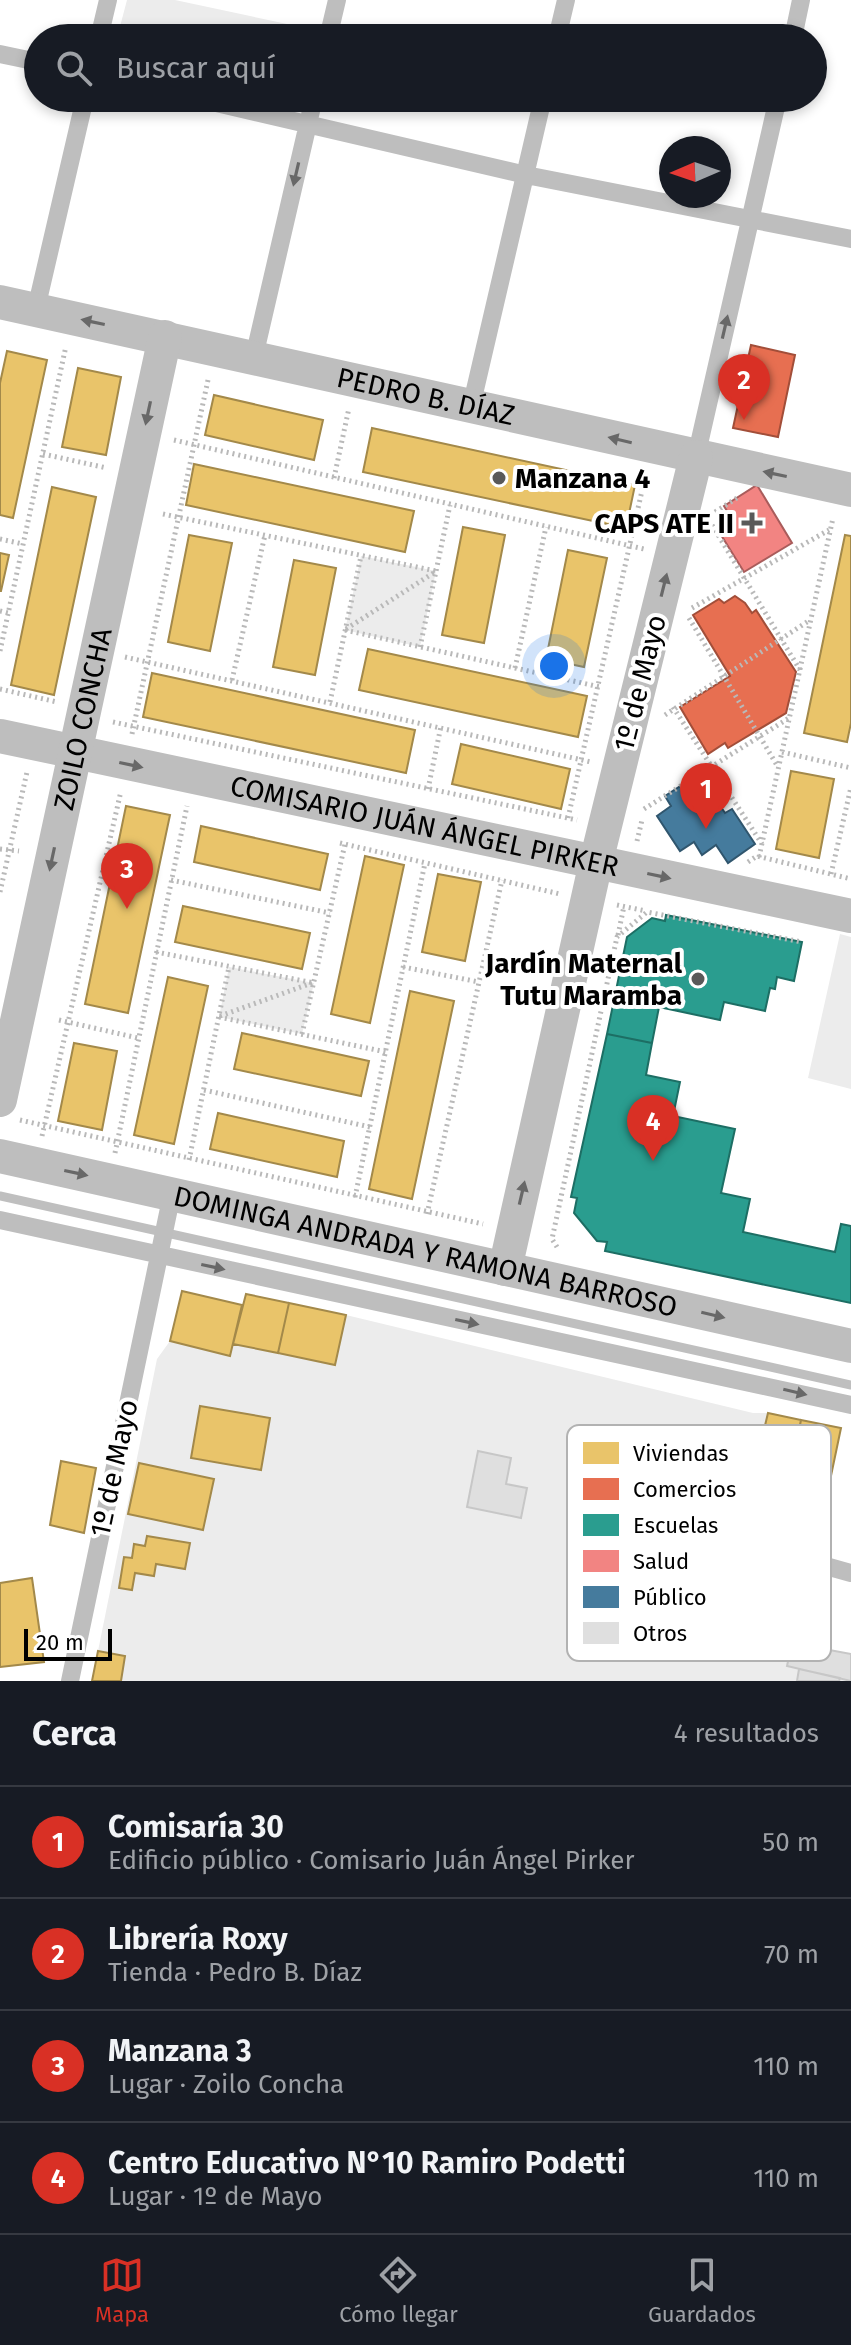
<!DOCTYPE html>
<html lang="es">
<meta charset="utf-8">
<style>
body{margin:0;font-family:"Fira Sans",sans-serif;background:#20242c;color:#f1f3f6}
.compass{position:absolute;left:659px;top:136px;width:72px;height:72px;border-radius:50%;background:#171b24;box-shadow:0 4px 12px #0003;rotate:268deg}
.scale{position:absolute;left:24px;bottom:20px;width:88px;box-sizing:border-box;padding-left:8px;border:4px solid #000;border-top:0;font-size:22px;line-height:28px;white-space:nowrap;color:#000;-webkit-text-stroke:6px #fff;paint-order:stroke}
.you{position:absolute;left:554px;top:666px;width:28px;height:28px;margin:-20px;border:6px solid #fff;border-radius:50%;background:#1a73e8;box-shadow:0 0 0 12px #1a73e833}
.badge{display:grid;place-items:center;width:52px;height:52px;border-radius:50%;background:#d93025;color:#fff;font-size:26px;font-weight:700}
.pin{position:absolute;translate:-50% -66px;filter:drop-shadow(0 2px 4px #0008)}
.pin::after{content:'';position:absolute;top:42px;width:28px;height:24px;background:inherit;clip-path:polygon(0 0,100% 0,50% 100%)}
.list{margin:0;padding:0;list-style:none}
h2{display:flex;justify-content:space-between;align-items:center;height:104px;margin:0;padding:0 32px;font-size:34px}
h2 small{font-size:26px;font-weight:400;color:#9ea1a6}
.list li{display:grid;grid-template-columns:52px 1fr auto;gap:24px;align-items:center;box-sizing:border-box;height:112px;padding:0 32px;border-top:2px solid #363941}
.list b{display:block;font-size:30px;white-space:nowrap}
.list p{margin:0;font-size:26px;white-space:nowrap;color:#9ea1a6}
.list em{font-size:26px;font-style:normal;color:#9ea1a6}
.icon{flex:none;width:44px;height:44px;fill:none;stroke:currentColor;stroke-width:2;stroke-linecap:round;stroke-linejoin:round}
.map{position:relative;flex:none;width:851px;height:1681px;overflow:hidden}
.search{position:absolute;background:#171b24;box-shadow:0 4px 12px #0003;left:24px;right:24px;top:24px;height:88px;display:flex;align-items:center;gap:20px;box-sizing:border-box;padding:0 28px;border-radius:44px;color:#9ea1a6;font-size:30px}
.sheet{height:552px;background:#171b24}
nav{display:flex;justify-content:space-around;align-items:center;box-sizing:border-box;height:112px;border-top:2px solid #363941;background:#171b24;font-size:22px;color:#9ea1a6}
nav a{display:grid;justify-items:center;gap:4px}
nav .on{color:#d93025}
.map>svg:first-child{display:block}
.green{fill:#ececec}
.homes{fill:#e9c46a;stroke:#a3894a;stroke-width:2}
.shops{fill:#e76f51;stroke:#a24e39;stroke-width:2}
.schools{fill:#2a9d8f;stroke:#1d6e64;stroke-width:2}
.health{fill:#f28482;stroke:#a95c5b;stroke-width:2}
.public{fill:#457b9d;stroke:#30566e;stroke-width:2}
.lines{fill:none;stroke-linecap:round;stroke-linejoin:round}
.stream{stroke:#bfbfbf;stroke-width:9}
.building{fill:#dfdfdf;stroke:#c7c7c7;stroke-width:2}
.path{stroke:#b9b9b9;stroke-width:5;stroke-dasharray:2 4;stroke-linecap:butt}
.service{stroke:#bebebe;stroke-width:18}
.minor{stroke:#bebebe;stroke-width:34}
.oneway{fill:#686868}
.poi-dot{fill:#595959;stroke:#fff;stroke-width:3}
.labels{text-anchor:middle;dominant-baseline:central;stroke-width:8;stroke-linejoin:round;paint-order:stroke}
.street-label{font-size:28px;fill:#000;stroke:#fff}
.poi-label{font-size:28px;font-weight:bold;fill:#000;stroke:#fff;text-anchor:end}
.key{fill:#fff;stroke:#b2b2b2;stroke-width:2}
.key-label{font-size:22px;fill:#000}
</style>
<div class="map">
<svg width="851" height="1681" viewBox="0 0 851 1681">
<rect width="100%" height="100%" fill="#fff"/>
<path class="green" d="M127,0H175L306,28L304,38H117Z
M361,556L436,571L420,647L345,630Z
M840,934L851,937V1089L808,1078Z
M229,967L314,983L302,1034L219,1017Z
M346,1315L753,1413H768L757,1459L792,1466L789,1480L799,1482L793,1508L823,1514L787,1665L851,1681H121L125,1656L98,1651L157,1359L170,1341L229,1355L233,1344L334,1365Z"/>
<path class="homes" d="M7,351L47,360L13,518L0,515V383Z
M7,351L47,360L13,518L0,515V383Z
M78,368L121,377L106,455L62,447Z
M78,368L121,377L106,455L62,447Z
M214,395L323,420L314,460L205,435Z
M214,395L323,420L314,460L205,435Z
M372,428L635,485L626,528L363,472Z
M372,428L635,485L626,528L363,472Z
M194,464L414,511L405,552L186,505Z
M194,464L414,511L405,552L186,505Z
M52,487L96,497L54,695L11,685Z
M52,487L96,497L54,695L11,685Z
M463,527L505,535L484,643L442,635Z
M463,527L505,535L484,643L442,635Z
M189,535L232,543L210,651L168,642Z
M189,535L232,543L210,651L168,642Z
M845,535L851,536V723L847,742L804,733Z
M845,535L851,536V723L847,742L804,733Z
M568,550L607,558L584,667L546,659Z
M568,550L607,558L584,667L546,659Z
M0,553L9,555L1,591H0Z
M0,553L9,555L1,591H0Z
M294,560L336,568L315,675L273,667Z
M294,560L336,568L315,675L273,667Z
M368,649L587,696L578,737L359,690Z
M368,649L587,696L578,737L359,690Z
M152,673L415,730L406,773L143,717Z
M152,673L415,730L406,773L143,717Z
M461,744L570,769L561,809L452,784Z
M461,744L570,769L561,809L452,784Z
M791,771L834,779L819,858L776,849Z
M791,771L834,779L819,858L776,849Z
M126,806L170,815L128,1013L85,1004Z
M126,806L170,815L128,1013L85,1004Z
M201,826L328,854L320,890L194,862Z
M201,826L328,854L320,890L194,862Z
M365,856L404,865L370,1023L331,1014Z
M365,856L404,865L370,1023L331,1014Z
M438,874L481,882L465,961L422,952Z
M438,874L481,882L465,961L422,952Z
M183,906L310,933L302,969L175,942Z
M183,906L310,933L302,969L175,942Z
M168,977L208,986L174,1144L134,1135Z
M168,977L208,986L174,1144L134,1135Z
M410,991L454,1001L412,1199L369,1189Z
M410,991L454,1001L412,1199L369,1189Z
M242,1033L369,1061L361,1096L234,1069Z
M242,1033L369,1061L361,1096L234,1069Z
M74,1043L117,1051L102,1130L58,1121Z
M74,1043L117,1051L102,1130L58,1121Z
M218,1113L344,1141L337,1177L210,1149Z
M218,1113L344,1141L337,1177L210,1149Z
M182,1291L242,1305L230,1356L170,1341Z
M246,1294L289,1303L278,1353L233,1344Z
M289,1303L346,1315L335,1365L278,1353Z
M200,1406L270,1418L261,1470L191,1458Z
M768,1413L801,1420L792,1466L757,1459Z
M801,1420L841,1428L823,1514L793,1508L799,1482L788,1480Z
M61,1461L96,1468L84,1533L50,1525Z
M139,1463L214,1479L203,1530L128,1514Z
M147,1536L190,1543L185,1569L156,1564L154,1576L135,1573L132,1590L119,1588L124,1557L132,1558L134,1544L145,1546Z
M32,1578L44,1662L0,1667V1583Z
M98,1651L125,1656L121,1681H92Z"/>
<path class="shops" d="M751,345L795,355L778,437L733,428Z
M735,596L745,603L752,613L756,610L796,672L786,713L728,748L725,743L708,754L680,707L730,676L693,615L719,599L724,603Z"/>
<path class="schools" d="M666,915L802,942L794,981L777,977L775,989L770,988L765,1011L724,1002L720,1020L659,1007L652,1043L607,1034L627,937L652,918L665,921Z
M607,1034L652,1043L646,1075L680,1082L673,1116L735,1129L721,1193L750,1199L743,1232L835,1252L841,1224L851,1226V1303L605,1251L607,1242L597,1241L574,1213L577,1198L571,1197Z"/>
<path class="health" d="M757,485L792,543L744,572L718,530L730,516L724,506Z"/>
<path class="public" d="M699,774L725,813L732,809L755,844L728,863L716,845L702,855L694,842L680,851L657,816L671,806L665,796Z"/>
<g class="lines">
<path class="stream" d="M0,1196L851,1385"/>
</g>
<path class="building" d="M478,1451L511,1458L506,1484L527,1488L521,1518L467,1507Z
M792,1643L851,1654V1681L787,1666Z
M799,1669L840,1678L839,1681H797Z"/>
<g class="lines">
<path class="path" d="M174,440L644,549
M43,454L107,468
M334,478L349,408
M715,512L740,496
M163,514L436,571
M712,525L800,670
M0,539L23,544
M692,608L829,530
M0,611L8,613
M689,618L778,767
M346,629L435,572
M345,630L600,687
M420,647L450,505
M0,651L66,346
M125,657L591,762
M515,668L546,527
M232,680L265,535
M0,689L57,702
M330,702L361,556
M673,707L762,844
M665,715L810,620
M113,722L577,820
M132,734L208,380
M782,752L851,768
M428,789L441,726
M644,809L789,718
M568,818L646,473
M637,841L642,820
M340,843L560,894
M0,849L19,851
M759,857L833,518
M748,862L757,856L851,879
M831,874L851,787
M171,880L330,913
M0,892L27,772
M617,905L646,911
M618,935L624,906
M156,952L314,983
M403,967L479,982
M220,1016L312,983
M219,1017L386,1052
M59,1020L138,1038
M302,1034L345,844
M204,1090L370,1127
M20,1120L483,1224
M42,1136L121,791
M115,1153L187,806
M189,1160L229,967
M355,1197L425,863
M427,1214L502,880
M557,1247L552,1239L617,937L647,912L802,942"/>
<path class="service" d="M99,38L108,0
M328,38L337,0
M557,38L566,0
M793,38L801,0
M0,54L38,62
M195,98L526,175L851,239
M36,309L85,98
M254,357L314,98
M471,407L543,98
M696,457L778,98
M0,1220L851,1405
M790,1556L851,1573
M70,1681L172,1194"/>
<g class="minor">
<path id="s1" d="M0,302L851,490"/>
<path id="s2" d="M0,736L851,916"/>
<path id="s3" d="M0,1100L165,337"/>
<path id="s4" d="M0,1156L851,1346"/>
<path d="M505,1269L596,862L696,457"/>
</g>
</g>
<defs><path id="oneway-solid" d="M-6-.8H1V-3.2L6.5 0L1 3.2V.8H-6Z" transform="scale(2)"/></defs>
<g class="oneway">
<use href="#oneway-solid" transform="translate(296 174) rotate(103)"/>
<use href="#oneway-solid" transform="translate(93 322) rotate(-168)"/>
<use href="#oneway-solid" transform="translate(725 327) rotate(-77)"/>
<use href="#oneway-solid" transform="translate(148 413) rotate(102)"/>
<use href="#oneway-solid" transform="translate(620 440) rotate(-167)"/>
<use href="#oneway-solid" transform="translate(775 474) rotate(-168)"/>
<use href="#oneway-solid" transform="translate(664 585) rotate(-76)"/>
<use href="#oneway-solid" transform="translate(131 765) rotate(12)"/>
<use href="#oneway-solid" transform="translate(52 859) rotate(102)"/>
<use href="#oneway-solid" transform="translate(659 876) rotate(12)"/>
<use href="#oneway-solid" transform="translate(76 1173) rotate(12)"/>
<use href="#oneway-solid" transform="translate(522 1193) rotate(-77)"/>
<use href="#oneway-solid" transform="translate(213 1267) rotate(12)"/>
<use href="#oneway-solid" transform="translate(713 1315) rotate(13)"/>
<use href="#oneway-solid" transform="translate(467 1322) rotate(12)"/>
<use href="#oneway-solid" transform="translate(795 1392) rotate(13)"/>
</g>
<g class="poi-dot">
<circle cx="499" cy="478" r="8"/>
<path d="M748 511h8v8h8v8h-8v8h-8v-8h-8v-8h8z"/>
<circle cx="698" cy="979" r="8"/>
</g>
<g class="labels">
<g class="street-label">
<text stroke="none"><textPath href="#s1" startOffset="436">PEDRO B. DÍAZ</textPath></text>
<text transform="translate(640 683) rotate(-76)">1º de Mayo</text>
<text stroke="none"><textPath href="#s3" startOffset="390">ZOILO CONCHA</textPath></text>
<text stroke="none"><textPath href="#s2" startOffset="434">COMISARIO JUÁN ÁNGEL PIRKER</textPath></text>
<text stroke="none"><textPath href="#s4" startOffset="436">DOMINGA ANDRADA Y RAMONA BARROSO</textPath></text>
<text transform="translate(114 1468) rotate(-78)">1º de Mayo</text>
</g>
<g class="poi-label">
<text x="515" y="478" text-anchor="start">Manzana 4</text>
<text x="734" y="523">CAPS ATE II</text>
<text x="682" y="963">Jardín Maternal<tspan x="682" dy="32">Tutu Maramba</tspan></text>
</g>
</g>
<rect x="567" y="1425" width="264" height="236" rx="12" class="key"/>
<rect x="583" y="1442" width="36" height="22" fill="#e9c46a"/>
<rect x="583" y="1478" width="36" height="22" fill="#e76f51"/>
<rect x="583" y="1514" width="36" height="22" fill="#2a9d8f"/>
<rect x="583" y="1550" width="36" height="22" fill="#f28482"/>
<rect x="583" y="1586" width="36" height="22" fill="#457b9d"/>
<rect x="583" y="1622" width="36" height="22" fill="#dfdfdf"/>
<g class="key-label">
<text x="633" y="1461">Viviendas</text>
<text x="633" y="1497">Comercios</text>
<text x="633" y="1533">Escuelas</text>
<text x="633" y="1569">Salud</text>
<text x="633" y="1605">Público</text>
<text x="633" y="1641">Otros</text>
</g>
</svg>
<svg class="compass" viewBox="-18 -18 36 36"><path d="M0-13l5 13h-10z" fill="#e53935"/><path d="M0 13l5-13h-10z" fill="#9ea1a6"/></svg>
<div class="scale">20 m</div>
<div class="you"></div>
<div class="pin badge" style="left:706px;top:829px">1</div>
<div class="pin badge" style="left:744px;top:420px">2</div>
<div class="pin badge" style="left:127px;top:909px">3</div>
<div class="pin badge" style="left:653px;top:1161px">4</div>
<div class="search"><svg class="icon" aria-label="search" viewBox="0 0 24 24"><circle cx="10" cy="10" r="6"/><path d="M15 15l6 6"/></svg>Buscar aquí</div>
</div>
<section class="sheet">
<h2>Cerca<small>4 resultados</small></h2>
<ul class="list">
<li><span class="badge">1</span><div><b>Comisaría 30</b><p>Edificio público · Comisario Juán Ángel Pirker</p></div><em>50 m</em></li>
<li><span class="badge">2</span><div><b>Librería Roxy</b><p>Tienda · Pedro B. Díaz</p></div><em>70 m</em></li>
<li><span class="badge">3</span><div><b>Manzana 3</b><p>Lugar · Zoilo Concha</p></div><em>110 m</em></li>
<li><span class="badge">4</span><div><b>Centro Educativo N°10 Ramiro Podetti</b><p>Lugar · 1º de Mayo</p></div><em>110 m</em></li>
</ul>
</section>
<nav>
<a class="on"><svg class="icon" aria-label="map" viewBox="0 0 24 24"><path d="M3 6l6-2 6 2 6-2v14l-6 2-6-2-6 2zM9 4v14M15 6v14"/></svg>Mapa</a>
<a><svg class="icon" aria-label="directions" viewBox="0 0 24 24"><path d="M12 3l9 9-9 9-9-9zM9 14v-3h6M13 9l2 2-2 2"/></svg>Cómo llegar</a>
<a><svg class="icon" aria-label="saved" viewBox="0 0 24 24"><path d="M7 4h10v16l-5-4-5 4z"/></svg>Guardados</a>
</nav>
